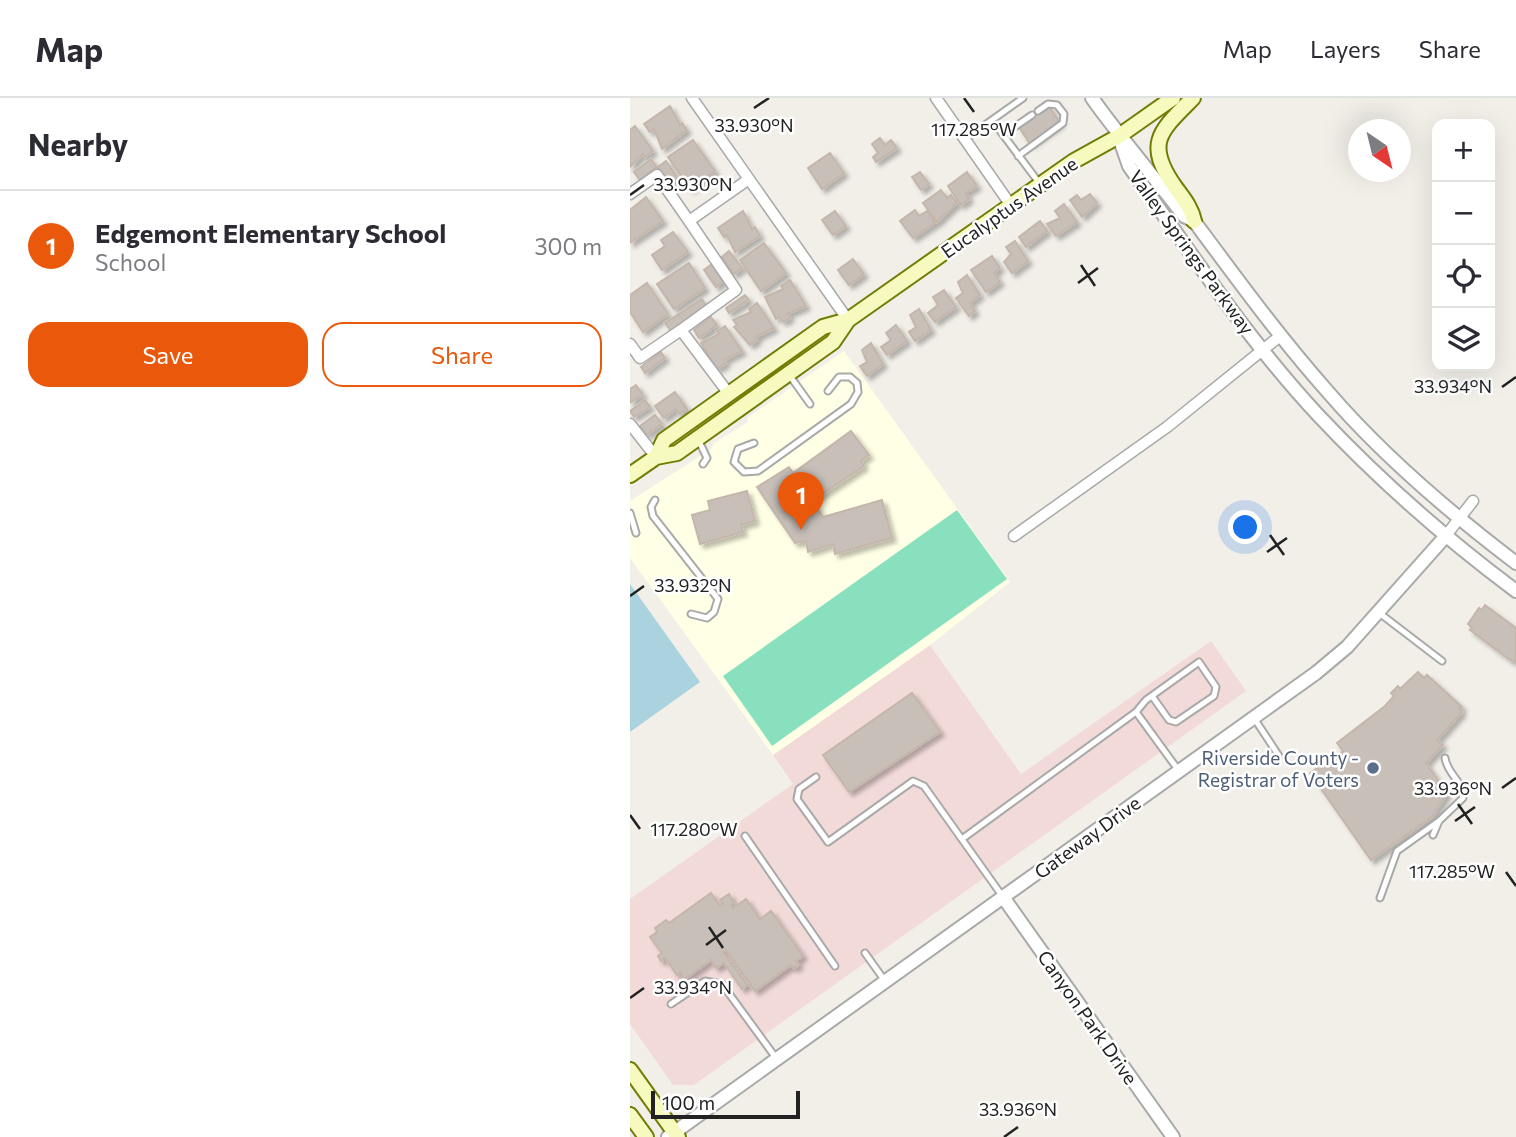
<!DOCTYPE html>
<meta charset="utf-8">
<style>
body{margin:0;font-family:Commissioner,sans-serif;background:#f2f2f3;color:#2b2b33}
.controls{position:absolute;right:21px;top:21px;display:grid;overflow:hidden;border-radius:14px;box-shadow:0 7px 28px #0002}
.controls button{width:63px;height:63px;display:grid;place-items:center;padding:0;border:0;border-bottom:2px solid #e1e1e2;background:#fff;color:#2b2b33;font:35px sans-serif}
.compass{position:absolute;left:718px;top:21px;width:63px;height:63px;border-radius:50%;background:#fff;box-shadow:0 7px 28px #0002;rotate:145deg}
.scale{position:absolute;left:21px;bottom:18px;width:149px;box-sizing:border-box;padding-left:7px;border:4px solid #222;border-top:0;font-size:19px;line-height:24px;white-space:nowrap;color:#222;-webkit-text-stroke:5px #fff;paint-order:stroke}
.you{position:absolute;left:616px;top:430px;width:24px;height:24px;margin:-18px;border:5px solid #fff;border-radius:50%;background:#1a73e8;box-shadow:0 0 0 10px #1a73e833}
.badge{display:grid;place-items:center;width:46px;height:46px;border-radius:50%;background:#ea580c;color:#fff;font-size:23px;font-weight:700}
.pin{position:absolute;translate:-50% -58px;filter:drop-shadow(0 2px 4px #0008)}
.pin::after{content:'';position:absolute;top:37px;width:24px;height:21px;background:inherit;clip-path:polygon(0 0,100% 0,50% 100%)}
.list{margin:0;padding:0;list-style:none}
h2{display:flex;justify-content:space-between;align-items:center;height:91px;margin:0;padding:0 28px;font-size:30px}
h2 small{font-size:23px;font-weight:400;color:#7c7c81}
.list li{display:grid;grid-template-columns:46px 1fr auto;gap:21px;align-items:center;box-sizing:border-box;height:112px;padding:0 28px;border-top:2px solid #e1e1e2}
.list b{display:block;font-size:26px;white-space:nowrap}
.list p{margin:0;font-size:23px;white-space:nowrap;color:#7c7c81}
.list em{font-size:23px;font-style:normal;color:#7c7c81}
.actions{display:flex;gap:14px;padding:21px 28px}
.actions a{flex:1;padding:16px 0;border:2px solid #ea580c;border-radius:21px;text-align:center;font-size:24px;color:#ea580c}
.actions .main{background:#ea580c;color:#fff}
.icon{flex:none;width:38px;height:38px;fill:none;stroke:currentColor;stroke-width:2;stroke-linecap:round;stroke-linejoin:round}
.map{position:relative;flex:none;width:886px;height:1039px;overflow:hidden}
header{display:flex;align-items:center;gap:42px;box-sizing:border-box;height:98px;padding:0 35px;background:#fff;border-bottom:2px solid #e1e1e2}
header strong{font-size:33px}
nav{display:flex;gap:38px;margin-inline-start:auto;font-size:24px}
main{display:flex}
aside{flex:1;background:#fff}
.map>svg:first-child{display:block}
.commercial{fill:#f2dad9}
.education{fill:#ffffe5}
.pitch{fill:#88e0be}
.water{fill:#aad3df}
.building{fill:#c7bfb8;stroke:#c4b6ab;stroke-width:2;filter:url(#shadow)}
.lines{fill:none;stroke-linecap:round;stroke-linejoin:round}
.service-casing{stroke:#a9a9a9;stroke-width:9}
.minor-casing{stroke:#a9a9a9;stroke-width:13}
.tertiary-casing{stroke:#a9a9a9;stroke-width:16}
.secondary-casing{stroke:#707d05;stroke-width:18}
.service{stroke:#fff;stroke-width:5}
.minor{stroke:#fff;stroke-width:10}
.tertiary{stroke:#fff;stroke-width:12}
.secondary{stroke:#f7fabf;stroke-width:14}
.ticks{fill:none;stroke:#222;stroke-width:2.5}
.service-dot{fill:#5c6f8a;stroke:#fff;stroke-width:2.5}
.labels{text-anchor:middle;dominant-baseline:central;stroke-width:5;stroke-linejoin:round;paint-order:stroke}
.street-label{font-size:19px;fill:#222;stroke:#fff}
.service-label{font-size:19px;fill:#4e5e75;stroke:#fff;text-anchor:end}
.ticks-label{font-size:18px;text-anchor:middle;fill:#222;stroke:#fff;stroke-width:5;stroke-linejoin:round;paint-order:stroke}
</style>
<header>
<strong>Map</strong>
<nav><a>Map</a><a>Layers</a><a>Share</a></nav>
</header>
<main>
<aside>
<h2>Nearby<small></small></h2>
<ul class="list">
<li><span class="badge">1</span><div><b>Edgemont Elementary School</b><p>School</p></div><em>300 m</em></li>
</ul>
<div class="actions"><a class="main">Save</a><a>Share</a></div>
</aside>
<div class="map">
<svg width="886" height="1039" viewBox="0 0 886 1039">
<defs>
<filter id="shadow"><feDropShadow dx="4" dy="4" stdDeviation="2" flood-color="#0004"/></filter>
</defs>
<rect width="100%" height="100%" fill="#f2efe9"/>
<path class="commercial" d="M581,543L616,593L64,987H43L0,926V801L163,686L143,657L300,547L391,676Z"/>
<path class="education" d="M214,253L380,484L300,547L143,657L0,460V403L81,351L84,345L118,324L117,320Z"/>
<path class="pitch" d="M327,412L377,481L142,648L93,578Z"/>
<path class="water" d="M0,486L70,584L0,634Z"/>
<path class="building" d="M40,8L50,27L52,25L57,32L32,51L24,31L20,34L14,26Z
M419,8L430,25L400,46L389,29Z
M5,28L23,53L15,59L13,56L0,69V32Z
M250,40L255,47L261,42L267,50L246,64L243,59L248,55L242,46Z
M63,42L85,73L60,91L38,59Z
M200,55L214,75L192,91L178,70Z
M21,61L27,69L10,82L4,74Z
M36,63L48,81L40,86L28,69Z
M290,74L299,86L291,92L282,79Z
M337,74L347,88L336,95L339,101L331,107L318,88Z
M311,92L317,100L321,97L327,105L307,124L293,105Z
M460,96L467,105L452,119L440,102L447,97L451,102Z
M16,99L33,123L0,145V112Z
M434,106L447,124L426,138L417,126L430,120L425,113Z
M285,112L289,118L297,113L305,125L283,140L270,123Z
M113,113L122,131L125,129L130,138L105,154L97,137L94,139L88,130Z
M205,113L216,128L203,137L192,122Z
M410,123L417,133L396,149L389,139Z
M43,134L58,154L32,172L22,157L35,148L31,142Z
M385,143L398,163L382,175L374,164L381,156L376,149Z
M134,145L156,175L131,193L110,162Z
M99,153L112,170L104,176L92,159Z
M362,158L370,170L364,175L370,184L356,194L341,172Z
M223,161L234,176L219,187L208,172Z
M59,165L75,190L44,211L27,186Z
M82,166L93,183L86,189L74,172Z
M337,177L350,197L340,205L345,213L339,218L326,200L333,195L328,184Z
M160,182L176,208L157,216L160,220L153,224L149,219L146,221L135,199L153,191L151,188Z
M17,185L38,216L13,234L0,214V197Z
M314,192L326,209L305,224L298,215L308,207L303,199Z
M115,197L119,202L99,215L96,210Z
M72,201L77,209L41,233L35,225Z
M127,205L144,230L126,239L127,242L120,247L104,229L107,227L103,222L121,214L119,211Z
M289,211L301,232L285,243L279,234L286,229L280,217Z
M81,219L87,227L69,240L64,232Z
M266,227L277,243L257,257L251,249L261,242L256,235Z
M95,228L112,253L94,262L96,265L87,271L71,245L89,236L87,233Z
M241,245L253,266L237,278L230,268L237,264L232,252Z
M31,254L35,260L15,275L11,269Z
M6,287L13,297L0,305V291Z
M45,294L57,311L49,316L46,311L34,320L25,308Z
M15,302L20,309L4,319L0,313Z
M25,317L32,326L16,337L10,328Z
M221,333L239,357L231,363L234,368L182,403L193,419L252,402L262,440L205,456L203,446L178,454L176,443L165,445L127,389L159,369L163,375Z
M117,393L125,423L111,427L113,434L70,446L62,417L80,412L78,403Z
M855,507L886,530V563L880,562L840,532L842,530L838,526L849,510L852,512Z
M788,574L794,580L797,577L832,609L829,611L832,614L807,642L813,647L796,665L817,695L803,718L741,762L680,675L713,653L707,645L755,608L764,598L761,595L768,588L770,591Z
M282,595L310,634L219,694L193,657Z
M81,795L90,808L93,806L90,802L99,796L104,805L101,807L103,810L116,801L130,821L141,813L173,858L166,863L169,867L164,870L161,867L125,893L96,852L93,854L117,887L112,891L94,865L86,870L81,862L55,881L50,874L47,877L35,860L31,863L28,858L32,855L20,839L27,834L25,830L36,822L39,825Z"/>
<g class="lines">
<defs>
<path id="service" d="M393,0L362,22L410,86
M373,37L402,17
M335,41L362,22
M388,58L433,25L434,16L427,7L418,6L408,13
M160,278L180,306
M68,341L77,360L73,366
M124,345L108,351L104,364L114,374L128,373L221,306L228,294L227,285L220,279H209L198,293
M25,402L21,409L23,418L88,501L84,514L77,520L61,516
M0,415L6,435
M748,514L812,563
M506,614L549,673
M624,620L649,658
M186,679L169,691L167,701L198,744L283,683L294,688L373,799
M803,737L809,723L833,700C832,680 818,678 815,660
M115,738L205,868
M332,741L506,614L516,602L569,564L586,589L584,598L546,624L539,622L522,598
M750,800L767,753L809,723
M235,855L255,883
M41,906L75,883L92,886L146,960"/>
<path id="minor" d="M62,0L218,222
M306,0L380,106
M0,96L27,77L59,123
M0,246L10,260L51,232
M99,296L51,232L106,192L59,123L119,81
M0,326L26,359
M384,438L537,329L650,238
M814,440L843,403"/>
<path id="tertiary" d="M462,0C491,41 524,78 554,118L564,123C607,181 650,240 698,294C753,358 819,414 886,465
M490,42L499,68C559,152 617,241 688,317C749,382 815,440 886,493
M373,799L543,1039
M38,1039L686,575L717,549L814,440"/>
<path id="secondary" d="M563,0C530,33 514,45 545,89C553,100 561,109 564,123
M26,359L34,342L193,229L218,222
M0,377L26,359L47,355L203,244L218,222L444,63L489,38L543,0
M0,972L48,1039
M0,1017L16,1039"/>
</defs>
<use href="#service" class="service-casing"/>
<use href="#minor" class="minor-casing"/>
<use href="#tertiary" class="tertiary-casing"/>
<use href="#secondary" class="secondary-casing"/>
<use href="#service" class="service"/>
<use href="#minor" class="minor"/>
<use href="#tertiary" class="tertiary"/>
<use href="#secondary" class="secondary"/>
</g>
<path class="ticks" d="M334,0L344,14M124,10L139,0M0,97L14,87M451,167L465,188M448,185L468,170M872,289L886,279M640,437L654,457M637,454L657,440M0,498L14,488M872,690L886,680M828,706L842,726M0,717L10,731M825,723L845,709M876,774L886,788M79,829L93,850M76,847L96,832M0,900L14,890M374,1039L388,1029"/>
<circle class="service-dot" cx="743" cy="670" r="7"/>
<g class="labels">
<g class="street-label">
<text transform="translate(379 109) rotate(-35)">Eucalyptus Avenue</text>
<text transform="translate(562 154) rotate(54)">Valley Springs Parkway</text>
<text transform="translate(457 739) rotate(-36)">Gateway Drive</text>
<text transform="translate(458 919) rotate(55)">Canyon Park Drive</text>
</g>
<g class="service-label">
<text x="729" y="659">Riverside County -<tspan x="729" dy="22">Registrar of Voters</tspan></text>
</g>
</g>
<g class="ticks-label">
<text x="124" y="34">33.930°N</text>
<text x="344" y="38">117.285°W</text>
<text x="63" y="93">33.930°N</text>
<text x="823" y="295">33.934°N</text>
<text x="63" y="494">33.932°N</text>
<text x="823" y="697">33.936°N</text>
<text x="64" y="738">117.280°W</text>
<text x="822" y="780">117.285°W</text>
<text x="63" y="896">33.934°N</text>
<text x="388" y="1018">33.936°N</text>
</g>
</svg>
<div class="controls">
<button>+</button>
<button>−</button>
<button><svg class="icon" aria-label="locate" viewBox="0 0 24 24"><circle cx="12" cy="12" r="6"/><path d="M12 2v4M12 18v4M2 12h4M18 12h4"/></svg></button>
<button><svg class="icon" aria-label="layers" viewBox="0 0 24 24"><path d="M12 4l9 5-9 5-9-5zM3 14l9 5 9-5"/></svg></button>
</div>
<svg class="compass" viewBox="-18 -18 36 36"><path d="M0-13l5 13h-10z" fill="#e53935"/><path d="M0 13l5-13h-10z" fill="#7c7c81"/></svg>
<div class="scale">100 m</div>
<div class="you"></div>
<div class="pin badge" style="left:171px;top:432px">1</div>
</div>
</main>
